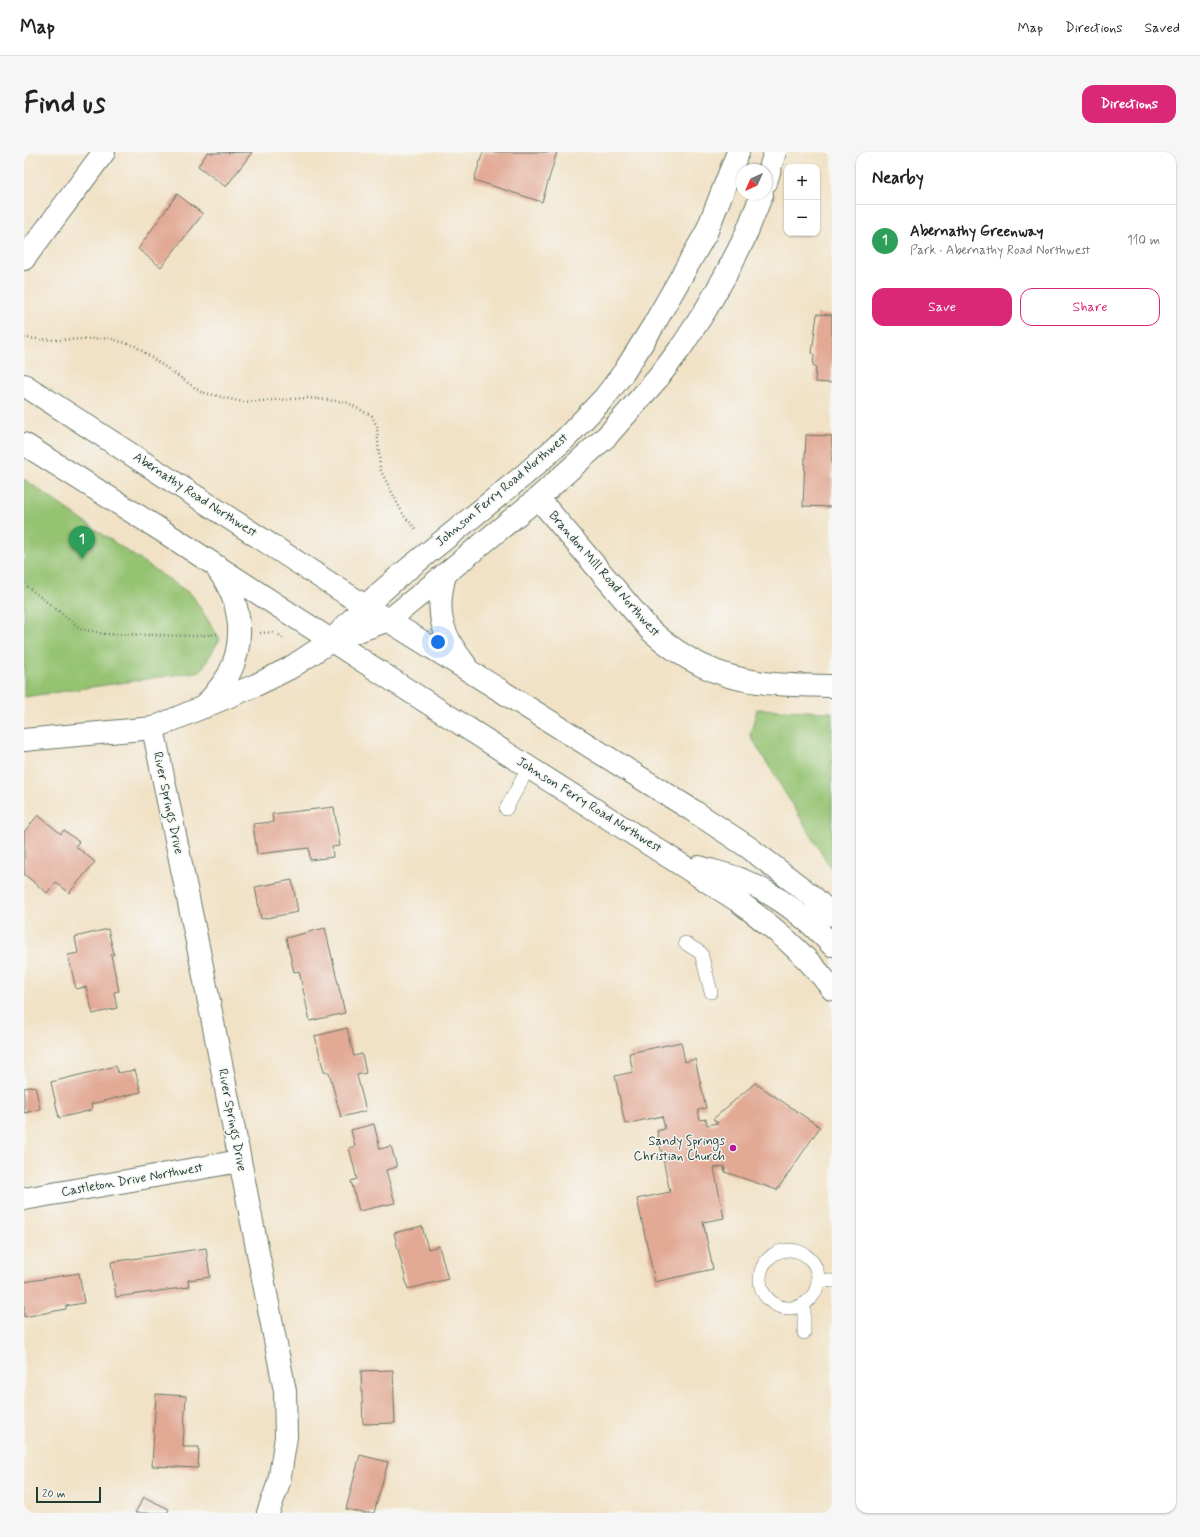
<!DOCTYPE html>
<meta charset="utf-8">
<style>
body{margin:0;font-family:Mynerve,sans-serif;background:#f6f6f6;color:#222}
.controls{position:absolute;right:12px;top:12px;display:grid;overflow:hidden;border-radius:8px;box-shadow:0 1px 3px #0004}
.controls button{width:36px;height:36px;display:grid;place-items:center;padding:0;border:0;border-bottom:1px solid #e0e0e0;background:#fff;color:#222;font:20px sans-serif}
.compass{position:absolute;left:712px;top:12px;width:36px;height:36px;border-radius:50%;background:#fff;box-shadow:0 1px 3px #0004;rotate:225deg}
.scale{position:absolute;left:12px;bottom:10px;width:65px;box-sizing:border-box;padding-left:4px;border:2px solid #1f3d34;border-top:0;font-size:11px;line-height:14px;white-space:nowrap;color:#1f3d34;-webkit-text-stroke:3px #f6f6f2;paint-order:stroke}
.you{position:absolute;left:414px;top:490px;width:14px;height:14px;margin:-10px;border:3px solid #fff;border-radius:50%;background:#1a73e8;box-shadow:0 0 0 6px #1a73e833}
.badge{display:grid;place-items:center;width:26px;height:26px;border-radius:50%;background:#db2777;color:#fff;font-size:13px;font-weight:700}
.pin{position:absolute;translate:-50% -33px;filter:drop-shadow(0 1px 2px #0008)}
.pin::after{content:'';position:absolute;top:21px;width:14px;height:12px;background:inherit;clip-path:polygon(0 0,100% 0,50% 100%)}
.list{margin:0;padding:0;list-style:none}
h2{display:flex;justify-content:space-between;align-items:center;height:52px;margin:0;padding:0 16px;font-size:17px}
h2 small{font-size:13px;font-weight:400;color:#767676}
.list li{display:grid;grid-template-columns:26px 1fr auto;gap:12px;align-items:center;box-sizing:border-box;height:72px;padding:0 16px;border-top:1px solid #e0e0e0}
.list b{display:block;font-size:15px;white-space:nowrap}
.list p{margin:0;font-size:13px;white-space:nowrap;color:#767676}
.list em{font-size:13px;font-style:normal;color:#767676}
.actions{display:flex;gap:8px;padding:12px 16px}
.actions a{flex:1;padding:9px 0;border:1px solid #db2777;border-radius:12px;text-align:center;font-size:14px;color:#db2777}
.actions .main{background:#db2777;color:#fff}
.map{position:relative;flex:none;width:808px;height:1361px;overflow:hidden;border-radius:12px}
header{display:flex;align-items:center;gap:24px;box-sizing:border-box;height:56px;padding:0 20px;background:#fff;border-bottom:1px solid #e0e0e0}
header strong{font-size:19px}
nav{display:flex;gap:22px;margin-inline-start:auto;font-size:14px}
.intro{display:flex;align-items:center;justify-content:space-between;box-sizing:border-box;height:96px;padding:0 24px}
h1{margin:0;font-size:28px}
.button{padding:10px 18px;border-radius:12px;background:#db2777;color:#fff;font-size:14px;font-weight:700}
main{display:flex;gap:24px;padding:0 24px}
aside{flex:1;background:#fff;border-radius:12px;box-shadow:0 1px 3px #0004}
.map>svg:first-child{display:block}
.green{fill:#95c372;stroke:#5a8053}
.building{fill:#e2a994}
.lines{fill:none;stroke-linecap:round;stroke-linejoin:round}
.service-casing{stroke:#687767;stroke-width:14}
.minor-casing{stroke:#687767;stroke-width:24}
.tertiary-casing{stroke:#687767;stroke-width:24}
.primary-casing{stroke:#687767;stroke-width:24}
.path{stroke:#687767;stroke-width:2.5;stroke-dasharray:1 3;stroke-linecap:butt}
.service{stroke:#fff;stroke-width:13}
.minor{stroke:#fff;stroke-width:22}
.tertiary{stroke:#fff;stroke-width:22}
.primary{stroke:#fff;stroke-width:22}
.poi-dot{fill:#b5179e;stroke:#f6f6f2;stroke-width:1.5}
.labels{text-anchor:middle;dominant-baseline:central;stroke-width:3;stroke-linejoin:round;paint-order:stroke}
.street-label{font-size:13px;fill:#1f3d34;stroke:#f6f6f2}
.poi-label{font-size:13px;fill:#1f3d34;stroke:#f6f6f2;text-anchor:end}
</style>
<header>
<strong>Map</strong>
<nav><a>Map</a><a>Directions</a><a>Saved</a></nav>
</header>
<div class="intro"><h1>Find us</h1><a class="button">Directions</a></div>
<main>
<div class="map">
<svg width="808" height="1361" viewBox="0 0 808 1361">
<rect width="100%" height="100%" fill="#f6f6f2"/>
<filter id="ink" filterUnits="userSpaceOnUse"><feTurbulence type="fractalNoise" baseFrequency=".025" numOctaves="2"/><feDisplacementMap in="SourceGraphic" scale="8" xChannelSelector="R" yChannelSelector="G"/><feConvolveMatrix kernelMatrix="1 2 1 2 8 2 1 2 1" color-interpolation-filters="sRGB"/></filter>
<filter id="wash" filterUnits="userSpaceOnUse"><feTurbulence type="fractalNoise" baseFrequency=".012" numOctaves="4" result="noise"/><feDisplacementMap in="SourceGraphic" scale="16" xChannelSelector="R" yChannelSelector="G"/><feGaussianBlur stdDeviation="0.9" result="paint"/><feColorMatrix in="noise" values="0 0 0 0 0 0 0 0 0 0 0 0 0 0 0 0 0 1.4 0 .05"/><feComposite in="paint" operator="in"/></filter>
<g filter="url(#wash)">
<rect width="100%" height="100%" fill="#f1e2c6"/>
<path class="green" d="M0,327L62,371L168,443L196,487L177,519L0,545Z
M733,557L808,560V718L726,583Z"/>
<g id="blocks">
<path class="building" d="M184,0L188,1L228,0L202,35L174,14Z
M459,0H533L518,50L450,28Z
M153,42L179,62L137,115L114,97Z
M793,162L808,163V231L791,230L792,214H789L790,202L788,201Z
M782,283L808,284V355L779,354Z
M310,655L316,694L308,695L309,705L286,708L285,696L233,702L229,672L249,670L248,662Z
M14,663L37,682L40,678L55,690L51,694L71,710L45,741L32,730L23,741L0,722V680Z
M268,728L274,760L237,767L231,735Z
M301,776L321,861L286,869L275,819L270,820L262,786Z
M84,777L90,802L87,803L95,839L90,840L93,856L69,862L62,835L52,837L44,803L54,801L51,785Z
M323,876L330,904L338,902L342,921L333,923L342,959L317,965L305,920H300L291,884Z
M657,890L661,910L671,907L682,956L674,958L676,968L682,967L683,973L694,971L689,967L731,931L796,975L753,1038L701,1020L700,1014L690,1016L700,1066L679,1070L689,1117L631,1130L613,1047L646,1040L633,979L641,977L638,964L601,972L591,924L609,920L605,901Z
M92,914L94,921L111,918L117,940L67,952L68,958L35,966L27,930Z
M11,934L16,957L0,961V936Z
M350,972L356,997L367,994L373,1015L362,1018L371,1051L335,1059L327,1029L333,1027L325,996L331,994L327,978Z
M398,1074L404,1097L415,1094L424,1127L384,1137L370,1081Z
M182,1096L186,1125L164,1128L165,1135L92,1145L87,1110Z
M55,1121L60,1151L42,1154V1157L0,1165V1130Z
M369,1218L371,1271L339,1272L337,1219Z
M132,1242L162,1244L159,1295H175L174,1316L128,1314Z
M336,1303L364,1310L350,1361H339L322,1357Z
M120,1345L145,1357L143,1361H111Z"/>
</g>
</g>
<g filter="url(#ink)">
<use href="#blocks" fill-opacity="0" stroke="#687767" stroke-width="1"/>
<g class="lines">
<defs>
<path id="service" d="M482,657L505,615
M661,791L677,801L687,840
M736 1127a29 29 0 1 1 58 0a29 29 0 1 1-58 0Z
M794,1128L808,1129
M780,1152V1181"/>
<path id="minor" d="M0,107L80,0
M514,346L626,478C657,506 693,525 734,530C758,534 784,533 808,534
M129,576L178,814L261,1239L262,1285L255,1330L244,1361
M0,588L129,576L232,533L266,516L307,489
M0,1047L216,1009"/>
<path id="tertiary" d="M742,30L751,0
M312,487L365,468L514,346L583,284L634,226L658,194L681,159L701,124L720,87L738,42
M307,489L341,454L374,425L499,324L541,287L581,245L600,220L629,174L682,81L714,0"/>
<path id="primary" d="M0,233L341,454L668,658L724,695L788,744L808,763
M0,292L140,380L379,535L714,749C749,775 782,802 808,837
M421,423C411,460 417,482 441,512
M180,555C189,544 198,534 205,522C222,488 217,448 194,418
M675,715C688,719 703,722 716,727C752,742 782,765 808,793"/>
</defs>
<use href="#service" class="service-casing"/>
<use href="#minor" class="minor-casing"/>
<use href="#tertiary" class="tertiary-casing"/>
<use href="#primary" class="primary-casing"/>
<path class="path" d="M0,186L34,188L85,186L111,194L177,240L218,250L284,246L322,250L348,264L353,275L356,317L380,364L393,378
M0,432L57,477L81,482L173,484L193,482
M236,481L252,480
M255,483L261,488"/>
<use href="#service" class="service"/>
<use href="#minor" class="minor"/>
<use href="#tertiary" class="tertiary"/>
<use href="#primary" class="primary"/>
</g>
</g>
<circle class="poi-dot" cx="709" cy="996" r="4"/>
<g class="labels">
<g class="street-label">
<text transform="translate(478 338) rotate(-40)">Johnson Ferry Road Northwest</text>
<text transform="translate(171 343) rotate(33)">Abernathy Road Northwest</text>
<text transform="translate(580 422) rotate(49)">Brandon Mill Road Northwest</text>
<text transform="translate(144 651) rotate(78)">River Springs Drive</text>
<text transform="translate(565 653) rotate(32)">Johnson Ferry Road Northwest</text>
<text transform="translate(208 968) rotate(79)">River Springs Drive</text>
<text transform="translate(108 1028) rotate(-10)">Castleton Drive Northwest</text>
</g>
<g class="poi-label">
<text x="701" y="989">Sandy Springs<tspan x="701" dy="15">Christian Church</tspan></text>
</g>
</g>
</svg>
<div class="controls">
<button>+</button>
<button>−</button>
</div>
<svg class="compass" viewBox="-18 -18 36 36"><path d="M0-13l5 13h-10z" fill="#e53935"/><path d="M0 13l5-13h-10z" fill="#767676"/></svg>
<div class="scale">20 m</div>
<div class="you"></div>
<div class="pin badge" style="left:58px;top:407px;background:#2e9e5b">1</div>
</div>
<aside>
<h2>Nearby<small></small></h2>
<ul class="list">
<li><span class="badge" style="background:#2e9e5b">1</span><div><b>Abernathy Greenway</b><p>Park · Abernathy Road Northwest</p></div><em>110 m</em></li>
</ul>
<div class="actions"><a class="main">Save</a><a>Share</a></div>
</aside>
</main>
